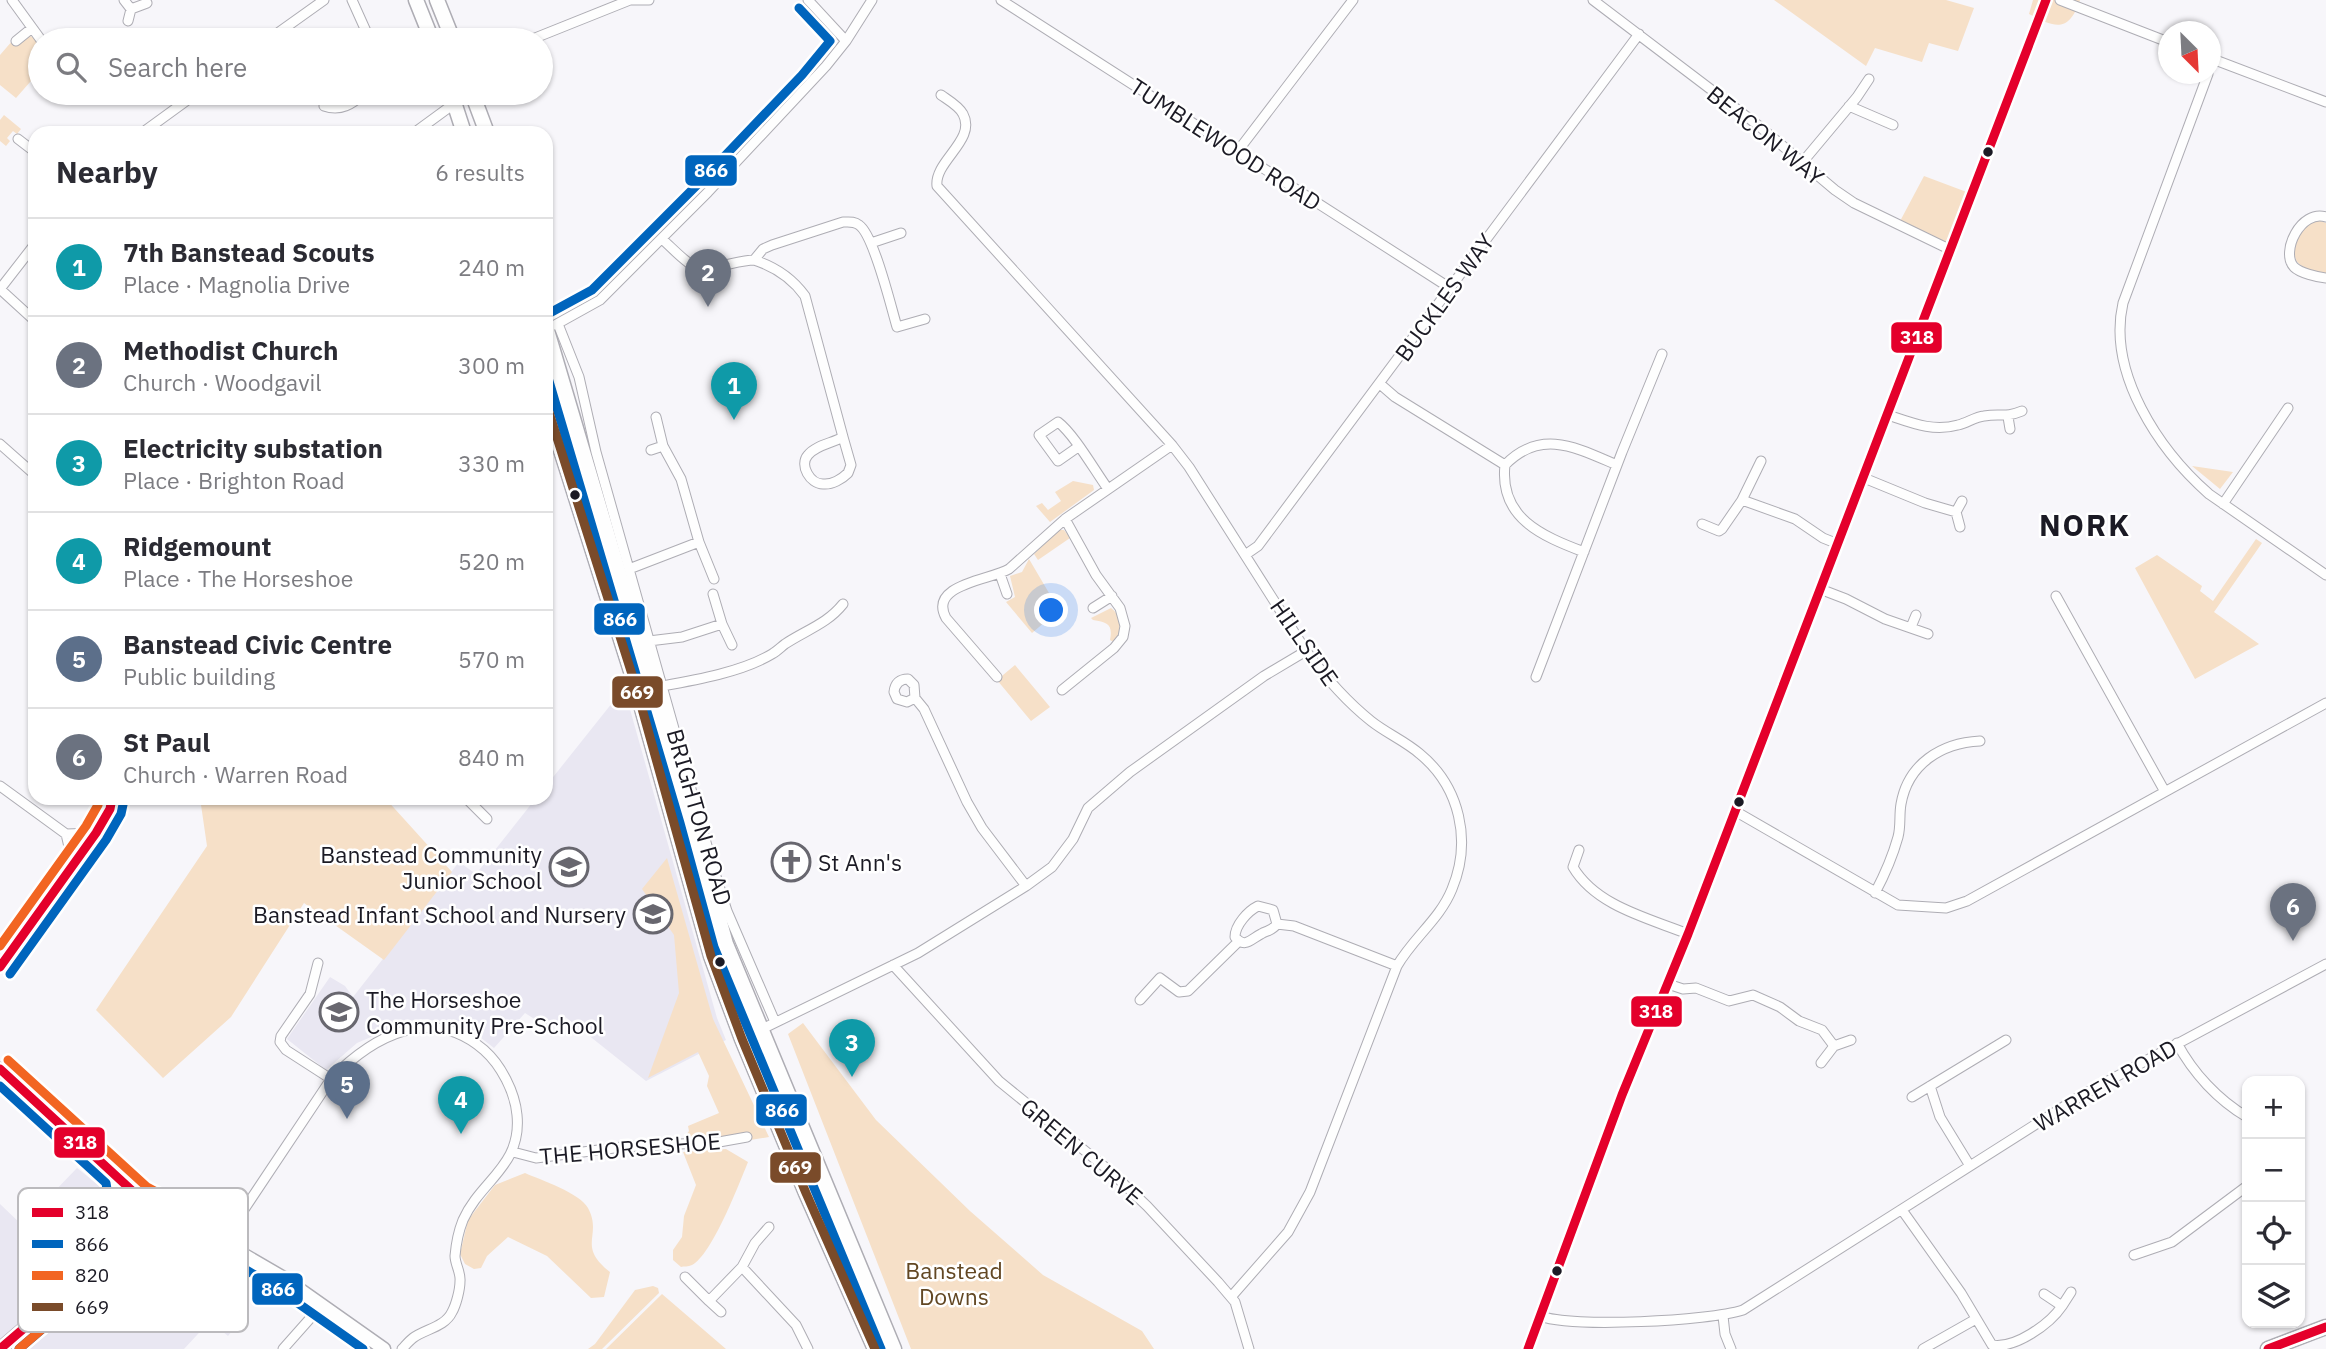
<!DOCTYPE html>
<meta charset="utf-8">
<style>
body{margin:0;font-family:"IBM Plex Sans",sans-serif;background:#f2f2f3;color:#2b2b33}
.controls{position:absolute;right:21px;bottom:21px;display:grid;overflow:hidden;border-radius:14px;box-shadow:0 2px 5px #0004}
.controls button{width:63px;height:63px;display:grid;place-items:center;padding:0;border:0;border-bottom:2px solid #e1e1e2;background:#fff;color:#2b2b33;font:35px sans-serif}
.compass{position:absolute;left:2158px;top:21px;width:63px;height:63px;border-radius:50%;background:#fff;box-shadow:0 2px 5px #0004;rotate:156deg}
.you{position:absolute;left:1052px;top:611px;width:24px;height:24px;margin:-18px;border:5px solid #fff;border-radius:50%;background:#1a73e8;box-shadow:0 0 0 10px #1a73e833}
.badge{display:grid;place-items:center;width:46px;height:46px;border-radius:50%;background:#68676f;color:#fff;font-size:23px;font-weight:700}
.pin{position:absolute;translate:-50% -58px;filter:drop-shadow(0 2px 4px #0008)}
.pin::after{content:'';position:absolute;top:37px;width:24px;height:21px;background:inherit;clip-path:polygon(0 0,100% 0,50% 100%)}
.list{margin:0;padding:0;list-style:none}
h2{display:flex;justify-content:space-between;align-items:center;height:91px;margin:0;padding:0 28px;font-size:30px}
h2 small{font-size:23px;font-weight:400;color:#7c7c81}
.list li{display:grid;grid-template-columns:46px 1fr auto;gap:21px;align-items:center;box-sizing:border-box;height:98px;padding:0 28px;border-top:2px solid #e1e1e2}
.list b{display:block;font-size:26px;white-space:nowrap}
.list p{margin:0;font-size:23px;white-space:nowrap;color:#7c7c81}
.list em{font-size:23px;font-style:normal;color:#7c7c81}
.icon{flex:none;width:38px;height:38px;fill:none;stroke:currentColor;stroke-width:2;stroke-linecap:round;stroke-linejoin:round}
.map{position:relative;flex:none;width:2326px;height:1349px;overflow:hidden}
.search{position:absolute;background:#fff;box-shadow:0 2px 5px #0004;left:28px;top:28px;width:525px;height:77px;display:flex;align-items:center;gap:18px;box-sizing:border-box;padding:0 24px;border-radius:38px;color:#7c7c81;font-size:26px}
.panel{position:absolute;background:#fff;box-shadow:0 2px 5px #0004;left:28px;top:126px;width:525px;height:679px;border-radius:21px}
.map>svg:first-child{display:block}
.built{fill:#e9e7f2}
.green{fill:#f6e0c8}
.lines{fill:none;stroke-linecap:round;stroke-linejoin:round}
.minor-casing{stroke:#aeadb4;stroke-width:11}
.secondary-casing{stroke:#aeadb4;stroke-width:15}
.primary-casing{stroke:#aeadb4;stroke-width:17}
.trunk-casing{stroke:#aeadb4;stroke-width:17}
.minor{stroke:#fefefe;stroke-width:9}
.secondary{stroke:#fefefe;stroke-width:12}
.primary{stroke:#fefefe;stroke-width:14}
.trunk{stroke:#fefefe;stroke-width:14}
.bus-1-casing{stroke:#fff;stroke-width:14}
.bus-2-casing{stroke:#fff;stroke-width:14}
.bus-3-casing{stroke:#fff;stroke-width:14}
.bus-4-casing{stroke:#fff;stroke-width:14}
.bus-1{stroke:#e4002b;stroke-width:9}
.bus-2{stroke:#0065bd;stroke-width:9}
.bus-3{stroke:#f26522;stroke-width:9}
.bus-4{stroke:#7a4b2a;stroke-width:9}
.bus-dot{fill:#1b1a24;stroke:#fff;stroke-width:2.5}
.labels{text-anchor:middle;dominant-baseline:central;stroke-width:5;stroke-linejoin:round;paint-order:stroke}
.street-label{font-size:23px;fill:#1b1a24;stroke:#fff}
.poi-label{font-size:23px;fill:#1b1a24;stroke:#fff;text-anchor:end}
.park-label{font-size:23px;fill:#624723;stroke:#fff}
.district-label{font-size:30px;font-weight:bold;letter-spacing:2px;fill:#1b1a24;stroke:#fff}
.key{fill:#fff;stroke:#bbbabd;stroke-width:2}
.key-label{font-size:19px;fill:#1b1a24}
.line-badge{stroke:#fff;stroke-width:2.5}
.badge-label{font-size:19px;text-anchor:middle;font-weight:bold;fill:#fff}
</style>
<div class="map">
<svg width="2326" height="1349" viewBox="0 0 2326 1349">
<rect width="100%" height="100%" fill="#f7f6fa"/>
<path class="built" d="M624,688L717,1018L726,1040L646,1081L563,1015L550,1029L525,1013L494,1048L476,1034L453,1023L424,1019L408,1021L357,1043L326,1070L287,1039L330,977L345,986L353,997L459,862L476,874L536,798H546V786Z
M77,1168L107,1192L119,1224L138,1241L175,1227L189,1228L252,1266L226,1296L247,1313L228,1336L210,1321L184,1349H0V1204L22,1225Z"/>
<path class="green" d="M1774,0H1946L1974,8L1958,51L1929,43L1922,62L1875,48L1866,66Z
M2033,0H2080C2069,33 2055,28 2029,14Z
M30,36C42,40 40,52 40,63L35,67L38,73L16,98L0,85V55L13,40L18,45Z
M4,115L21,129L17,134L13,131L7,138L10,141L6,146L0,141V120Z
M1924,176L1972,194L1951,250L1898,225Z
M2318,220L2326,223V273C2318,273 2300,268 2296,260C2290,247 2304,222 2318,220Z
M2192,466L2233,472L2220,489Z
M1073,481L1093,485L1094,490L1050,522L1036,506L1042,503L1048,510L1061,501L1055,492Z
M1059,530H1064L1070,538L1038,560L1034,554Z
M2256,539L2262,543L2214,612L2259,644L2195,679L2135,568L2157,555L2202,586L2200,591L2213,601Z
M1029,559L1059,610L1032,633L1006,602L1015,597L1010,576L1022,572Z
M1111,608C1123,617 1121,631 1115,643L1110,640C1113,625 1108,622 1093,620L1091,618Z
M1015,665L1050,707L1031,721L997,680Z
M200,798H385L452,872L384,960L304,903L231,1017L163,1078L96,1010L207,846Z
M667,858L713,1019L769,1137L726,1144L684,1147V1138L689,1131L688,1126L719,1113L707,1086L709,1076L698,1052L648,1078L679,993L674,935L642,889Z
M803,1023L876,1120L970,1211L1043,1275L1142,1331L1154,1349H911L788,1034Z
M726,1149L748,1162C739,1184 712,1255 692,1265C688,1267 684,1266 681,1267L673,1260V1250L682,1237L684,1216L696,1185L683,1152Z
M525,1173C541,1180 580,1193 588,1208C603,1236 576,1245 610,1272L604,1297L591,1298L547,1256L508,1237L487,1256L481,1268L474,1269L465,1264L460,1254L468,1220L495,1185Z
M653,1286L658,1288L659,1293L602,1349H588L595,1344L635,1290Z
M662,1294L726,1349H606Z"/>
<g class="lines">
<defs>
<path id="minor" d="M12,0L41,40
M124,0L131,9
M352,0L370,40
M808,0L846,41
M1001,0L1450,288
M1593,0L1759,126L1835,190L1854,203L1951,250
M2060,0L2168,42
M128,21L131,9L147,3
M268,40L324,0
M530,40L630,0H649
M16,41L32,28
M2210,58L2326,102
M2208,74L2123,303C2107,373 2159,450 2209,494L2326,575
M941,95C948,100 959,106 963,114C977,140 934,161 937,186L1172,445L1189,467L1306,651C1325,677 1346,701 1371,721C1386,733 1405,741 1420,754C1460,787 1472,841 1452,889C1440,919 1413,938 1397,966L1310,1192L1288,1232L1231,1297
M324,106C341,112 352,104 365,93
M1849,106L1893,125
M142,133L197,93
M414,133L455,103
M18,139L35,152
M1237,152L1353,0
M1801,164L1857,97L1869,79
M2326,217C2301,209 2280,252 2294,267C2300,273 2317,277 2326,278
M662,239C672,248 682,259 693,266C706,273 737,260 754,260L763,249L772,245L843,222C849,222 854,221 859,225C874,235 891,307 897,327L925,319
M871,243L901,233
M754,260C776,267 792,278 805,296L843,437
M0,289L35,244
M0,289L35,321
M558,324L579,377L596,452L713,867L727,911L775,1022
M555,325L600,300L708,192L826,66L846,41L872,0
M1380,384L1395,397L1505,465
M1888,415C1912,423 1933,432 1958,425C1967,423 1975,417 1984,416C2001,413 2005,418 2022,411
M656,417L663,446L681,479L699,542L714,579
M2008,417L2010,429
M843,437L851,465L848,473C842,479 832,485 823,484C810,484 799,465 808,455C816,445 833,443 843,437Z
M0,444L35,475
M1078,447L1058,461L1039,435L1058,422C1074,434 1095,471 1108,489
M651,450L663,446
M1761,461L1742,500L1795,519L1823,538L1838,544
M1864,478L1925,503L1956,512L1962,501
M2223,504L2288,408
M1956,512L1960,527
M1702,524L1719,531L1722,529L1742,500
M1584,552C1542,536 1499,518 1505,465C1541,428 1577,448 1617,465
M1245,555L1258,546L1639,34
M629,569L699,542
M1000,574L1007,594
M1820,589L1846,599L1885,619L1928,634
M713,594L722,624L732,645
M2056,596L2164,790
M1093,608L1112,596
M1911,627L1916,615
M649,641L682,637L722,624
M546,669V676
M997,677L946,618C928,584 991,580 1009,569L1065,519L1172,445
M1536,677L1622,452L1662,354
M662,686C696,680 742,672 772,654C777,651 781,647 785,644C806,630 827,624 843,604
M1062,690L1114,648L1123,637L1125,626L1120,608L1096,575L1065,519
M915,698L907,702L897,699L894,692C895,683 900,679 908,679L914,685L915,698L924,709L967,802L982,828L1026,886
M0,786L66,834L96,833
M466,798L487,819
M1735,811L1898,905L1946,908L1967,901L2326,703
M66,834L73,864
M1579,850L1573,867C1596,906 1648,918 1688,934
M1875,893C1884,876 1893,855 1898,837C1901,826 1899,815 1901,804C1908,764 1941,743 1980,741
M1258,906L1273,910L1277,924C1272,931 1268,930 1261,934C1251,939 1245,949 1235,937C1235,925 1248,911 1258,906Z
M1277,924L1294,926L1397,966
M318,963L310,994L281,1036L280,1042L286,1050L331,1079
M893,965L999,1081L1111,1172L1147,1206L1218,1282L1235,1302L1249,1349
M0,967L96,833L110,809L112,798
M1668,984L1683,989L1696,988L1729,1001L1753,995L1780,1007L1799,1021L1822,1030L1834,1046L1851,1040
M1140,1000L1160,978L1179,992L1188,991L1239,941
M760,1030L918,953L1026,886L1052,867L1073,839L1088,808L1130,772L1264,676L1306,651
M2177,1043C2193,1073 2218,1100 2247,1117
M1821,1063L1834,1046
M1930,1086L1940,1117L1970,1166
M1912,1097L2006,1040
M513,1152L536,1158L622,1147L719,1142L747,1137
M1902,1210L1961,1293L1992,1345C2015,1349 2050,1324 2062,1306L2044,1294
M769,1227L755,1243L742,1267L796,1325L808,1349
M223,1241L331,1079C373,1036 431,1004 484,1050C501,1065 515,1092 517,1115C522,1166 481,1180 463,1220C459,1230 456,1244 455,1256C455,1264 461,1273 460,1281C460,1290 456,1305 452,1312C445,1327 425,1329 413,1338C409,1341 405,1346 402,1349
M2134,1255L2172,1242L2247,1186
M685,1277L709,1301L742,1267
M709,1301L721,1312
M2062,1306L2071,1292
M1540,1316C1572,1328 1709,1321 1743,1310L2082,1095L2326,964
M1723,1316L1725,1334L1731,1349
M283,1349L322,1305
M1528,1349L1622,1095L1688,934L2046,0
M1923,1349L1976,1319"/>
<path id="secondary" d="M0,1069L140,1198
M117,1177C121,1194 120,1227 138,1233
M123,1207C140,1190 143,1199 158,1208C161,1210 166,1210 169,1211L282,1277L384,1349
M0,1349L117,1248L138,1233L185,1219"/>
<path id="primary" d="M2268,1349L2326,1327"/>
<path id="trunk" d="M416,0L432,40
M437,0L453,40
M451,93L464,133
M472,93L487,133
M546,327L692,820L726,944L894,1349
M546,362V377
M546,403L636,687L711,956L742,1039L806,1193L875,1349"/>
</defs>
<use href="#minor" class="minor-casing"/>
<use href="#secondary" class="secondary-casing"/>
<use href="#primary" class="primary-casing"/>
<use href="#trunk" class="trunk-casing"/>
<use href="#minor" class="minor"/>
<use href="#secondary" class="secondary"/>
<use href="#primary" class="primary"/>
<use href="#trunk" class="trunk"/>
<defs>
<path id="bus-1" d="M0,967L96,833L110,809L112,798
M0,1069L140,1198L153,1203L159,1215L153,1225L124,1242L0,1349
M1528,1349L1622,1095L1688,934L2046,0
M2268,1349L2326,1327"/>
<path id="bus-2" d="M546,315L592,290L699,183L802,75L830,41L799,8
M546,371L680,823L714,947L881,1349
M10,974L106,840L121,814L124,800
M0,1086L106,1183L112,1221L106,1241L96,1251
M19,1349L125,1258L143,1244L183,1232L275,1287L363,1349"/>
<path id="bus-3" d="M0,946L86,826L98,805L100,798
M8,1060L147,1187L162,1195L171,1214L168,1225L161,1235L135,1249L19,1349"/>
<path id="bus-4" d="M546,403L636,687L711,956L742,1039L806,1193L875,1349"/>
</defs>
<use href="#bus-1" class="bus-1-casing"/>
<use href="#bus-2" class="bus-2-casing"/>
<use href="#bus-3" class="bus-3-casing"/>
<use href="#bus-4" class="bus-4-casing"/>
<use href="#bus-1" class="bus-1"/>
<use href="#bus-2" class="bus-2"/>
<use href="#bus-3" class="bus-3"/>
<use href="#bus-4" class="bus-4"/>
</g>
<defs>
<symbol id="church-ring" viewBox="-11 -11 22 22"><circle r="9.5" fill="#fff" stroke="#68676f" stroke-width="1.5"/><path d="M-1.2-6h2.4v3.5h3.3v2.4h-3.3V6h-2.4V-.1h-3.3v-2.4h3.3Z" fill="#68676f"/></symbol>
<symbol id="school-ring" viewBox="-11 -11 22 22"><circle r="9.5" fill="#fff" stroke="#68676f" stroke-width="1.5"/><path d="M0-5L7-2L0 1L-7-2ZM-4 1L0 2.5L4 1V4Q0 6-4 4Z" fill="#68676f"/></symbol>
</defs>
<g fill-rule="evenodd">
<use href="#church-ring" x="769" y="840" width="44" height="44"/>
<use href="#school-ring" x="547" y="845" width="44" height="44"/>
<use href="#school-ring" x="631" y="892" width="44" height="44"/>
<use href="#school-ring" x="317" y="990" width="44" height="44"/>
</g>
<g class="bus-dot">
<circle cx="1988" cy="152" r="6"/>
<circle cx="575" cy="495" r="6"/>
<circle cx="1739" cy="802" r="6"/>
<circle cx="720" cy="962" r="6"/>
<circle cx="1557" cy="1271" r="6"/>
</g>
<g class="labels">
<g class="street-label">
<text transform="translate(1766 135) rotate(39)">BEACON WAY</text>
<text transform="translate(1226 144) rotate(33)">TUMBLEWOOD ROAD</text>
<text transform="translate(1444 297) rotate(-54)">BUCKLES WAY</text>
<text transform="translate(1305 642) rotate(55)">HILLSIDE</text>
<text transform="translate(700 817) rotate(74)">BRIGHTON ROAD</text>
<text transform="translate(2105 1085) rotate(-30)">WARREN ROAD</text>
<text transform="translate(630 1148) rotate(-5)">THE HORSESHOE</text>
<text transform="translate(1082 1151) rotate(40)">GREEN CURVE</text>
</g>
<g class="poi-label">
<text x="542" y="854">Banstead Community<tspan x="542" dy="26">Junior School</tspan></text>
<text x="818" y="862" text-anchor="start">St Ann's</text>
<text x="626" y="914">Banstead Infant School and Nursery</text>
<text x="366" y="999" text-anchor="start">The Horseshoe<tspan x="366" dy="26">Community Pre-School</tspan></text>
</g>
<g class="park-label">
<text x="954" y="1270">Banstead<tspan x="954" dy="26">Downs</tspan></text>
</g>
<g class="district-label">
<text x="2085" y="524">NORK</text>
</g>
</g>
<rect x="18" y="1188" width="230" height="144" rx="10" class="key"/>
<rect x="32" y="1208" width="31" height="9" fill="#e4002b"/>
<rect x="32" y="1240" width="31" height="8" fill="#0065bd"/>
<rect x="32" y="1271" width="31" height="9" fill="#f26522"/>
<rect x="32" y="1303" width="31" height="8" fill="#7a4b2a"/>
<g class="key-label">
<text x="75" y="1219">318</text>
<text x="75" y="1251">866</text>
<text x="75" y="1282">820</text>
<text x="75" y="1314">669</text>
</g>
<g class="line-badge">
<rect x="684" y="154" width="54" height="33" rx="7" fill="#0065bd"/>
<rect x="1890" y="321" width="53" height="33" rx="7" fill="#e4002b"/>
<rect x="593" y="602" width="53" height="34" rx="7" fill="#0065bd"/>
<rect x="611" y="675" width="53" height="34" rx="7" fill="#7a4b2a"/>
<rect x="1630" y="995" width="53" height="33" rx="7" fill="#e4002b"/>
<rect x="755" y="1093" width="53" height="34" rx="7" fill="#0065bd"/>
<rect x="53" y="1126" width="53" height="33" rx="7" fill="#e4002b"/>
<rect x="769" y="1151" width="53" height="33" rx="7" fill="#7a4b2a"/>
<rect x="251" y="1272" width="53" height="34" rx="7" fill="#0065bd"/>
</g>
<g class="badge-label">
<text x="711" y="177">866</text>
<text x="1917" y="344">318</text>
<text x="620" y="626">866</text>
<text x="637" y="699">669</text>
<text x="1656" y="1018">318</text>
<text x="782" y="1117">866</text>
<text x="80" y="1149">318</text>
<text x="795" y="1174">669</text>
<text x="278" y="1296">866</text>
</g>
</svg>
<div class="controls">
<button>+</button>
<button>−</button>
<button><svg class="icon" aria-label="locate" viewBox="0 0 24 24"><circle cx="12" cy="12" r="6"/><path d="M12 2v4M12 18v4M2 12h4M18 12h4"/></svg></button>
<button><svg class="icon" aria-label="layers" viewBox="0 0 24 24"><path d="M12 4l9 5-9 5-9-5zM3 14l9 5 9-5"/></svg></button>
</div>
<svg class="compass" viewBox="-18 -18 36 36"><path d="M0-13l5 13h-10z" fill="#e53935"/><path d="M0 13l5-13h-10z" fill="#7c7c81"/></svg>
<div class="you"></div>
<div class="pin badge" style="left:734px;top:420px;background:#0f9aa8">1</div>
<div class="pin badge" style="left:708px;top:307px;background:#6b7280">2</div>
<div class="pin badge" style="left:852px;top:1077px;background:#0f9aa8">3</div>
<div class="pin badge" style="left:461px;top:1134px;background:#0f9aa8">4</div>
<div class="pin badge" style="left:347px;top:1119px;background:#5c6f8a">5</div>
<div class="pin badge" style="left:2293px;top:941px;background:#6b7280">6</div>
<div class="search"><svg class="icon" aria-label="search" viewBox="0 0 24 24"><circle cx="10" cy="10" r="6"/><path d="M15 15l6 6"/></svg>Search here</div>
<section class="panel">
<h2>Nearby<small>6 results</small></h2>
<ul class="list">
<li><span class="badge" style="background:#0f9aa8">1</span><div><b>7th Banstead Scouts</b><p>Place · Magnolia Drive</p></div><em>240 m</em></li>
<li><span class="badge" style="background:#6b7280">2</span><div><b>Methodist Church</b><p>Church · Woodgavil</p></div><em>300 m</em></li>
<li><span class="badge" style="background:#0f9aa8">3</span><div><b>Electricity substation</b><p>Place · Brighton Road</p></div><em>330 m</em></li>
<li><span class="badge" style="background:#0f9aa8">4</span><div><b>Ridgemount</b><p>Place · The Horseshoe</p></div><em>520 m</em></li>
<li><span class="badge" style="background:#5c6f8a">5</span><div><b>Banstead Civic Centre</b><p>Public building</p></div><em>570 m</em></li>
<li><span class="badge" style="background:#6b7280">6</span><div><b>St Paul</b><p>Church · Warren Road</p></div><em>840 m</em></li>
</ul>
</section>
</div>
